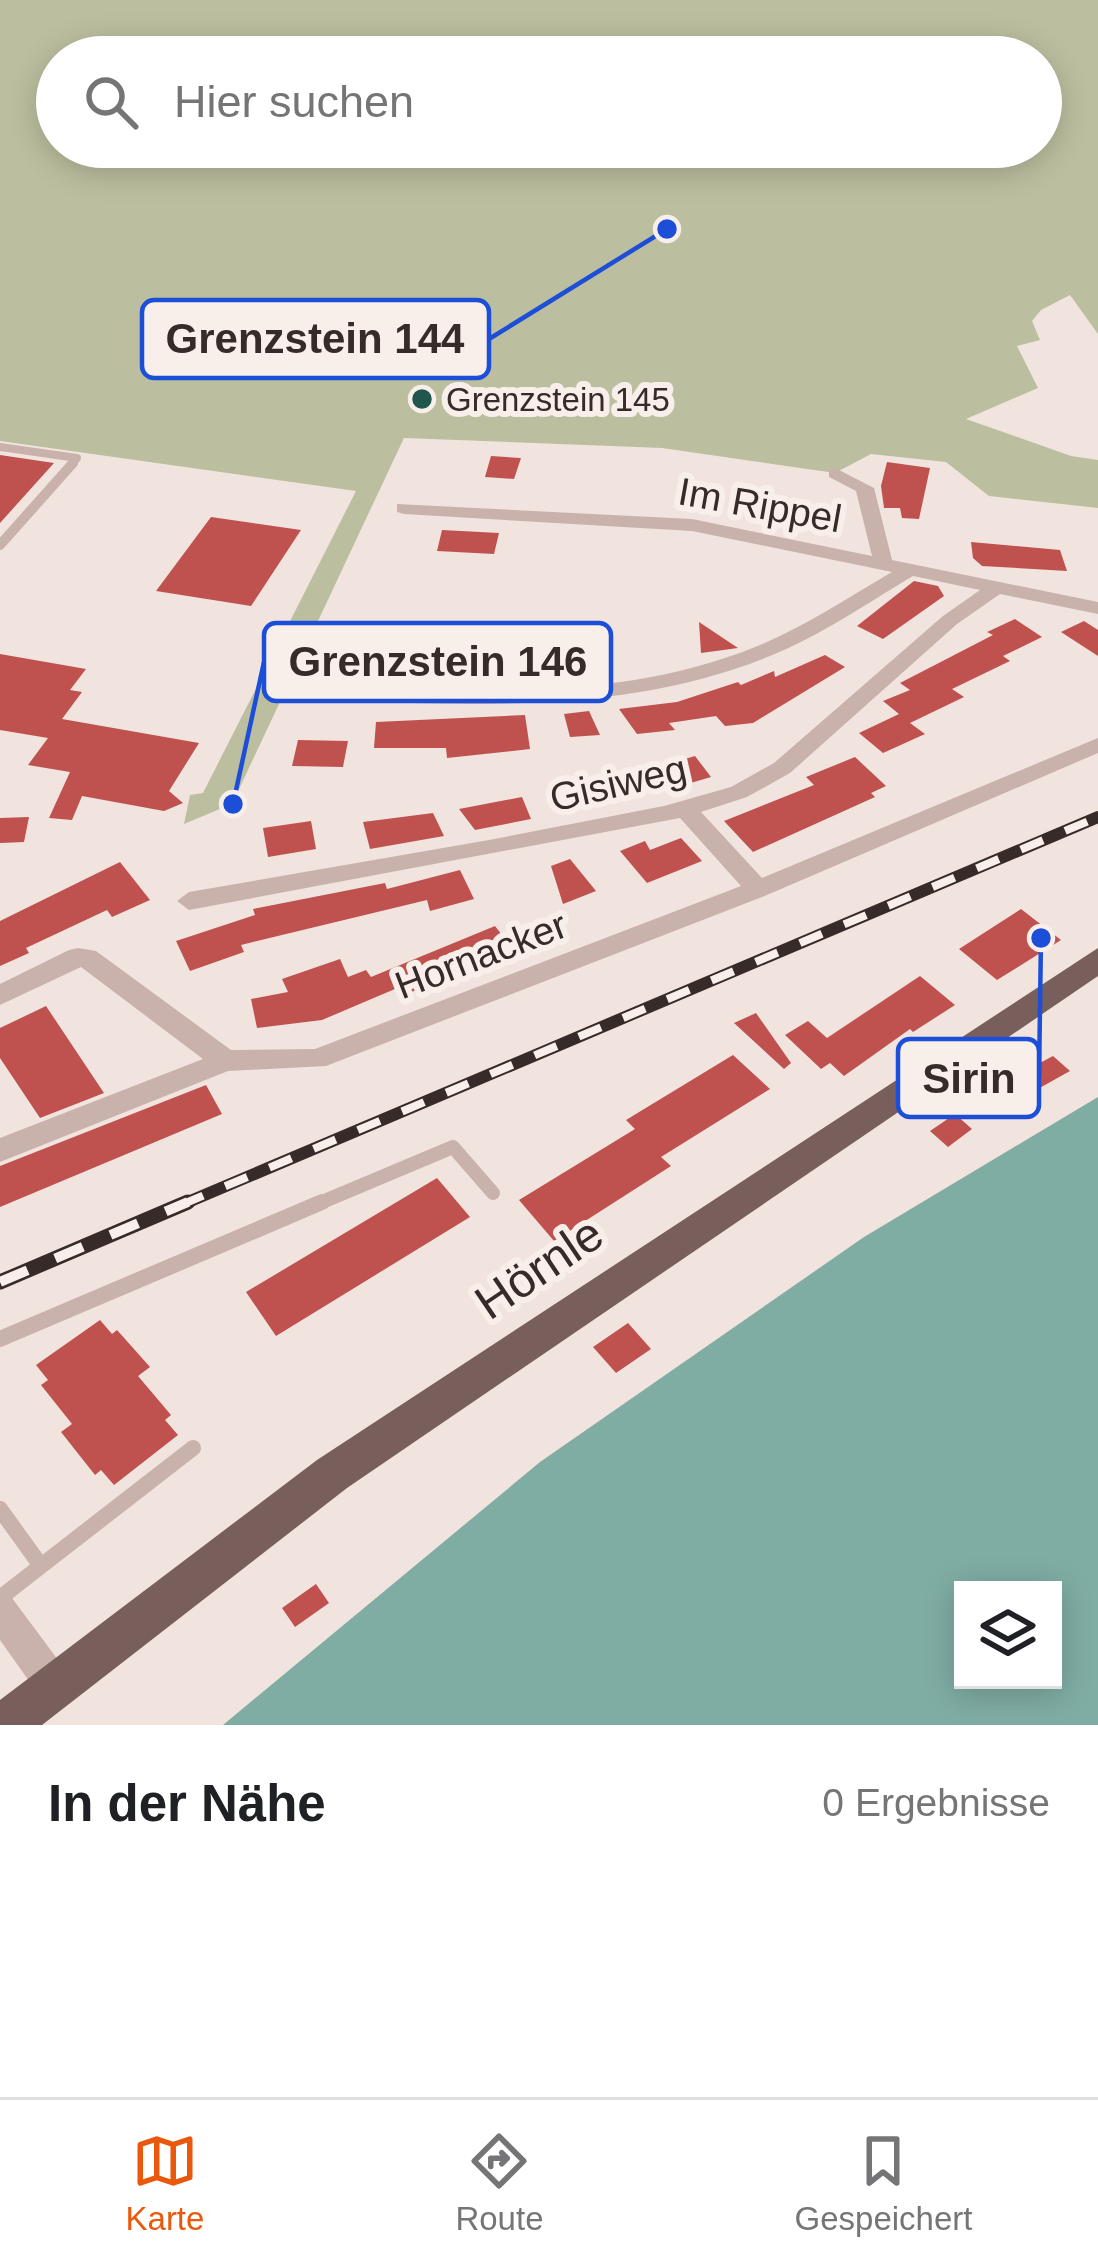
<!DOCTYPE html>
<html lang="de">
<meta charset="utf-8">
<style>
body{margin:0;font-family:Helvetica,sans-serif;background:#f2f2f2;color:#202124}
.controls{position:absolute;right:36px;bottom:36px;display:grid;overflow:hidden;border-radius:0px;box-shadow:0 6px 30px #0003}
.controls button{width:108px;height:108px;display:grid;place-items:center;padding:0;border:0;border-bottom:3px solid #e0e0e0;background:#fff;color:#202124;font:60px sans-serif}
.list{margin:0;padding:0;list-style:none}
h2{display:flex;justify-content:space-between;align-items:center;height:156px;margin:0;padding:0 48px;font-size:51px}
h2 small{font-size:39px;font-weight:400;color:#757577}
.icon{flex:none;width:66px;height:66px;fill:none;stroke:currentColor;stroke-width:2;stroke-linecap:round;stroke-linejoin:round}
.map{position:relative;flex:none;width:1098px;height:1725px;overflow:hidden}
.search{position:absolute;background:#fff;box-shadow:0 6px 30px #0003;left:36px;right:36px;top:36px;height:132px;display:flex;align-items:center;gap:30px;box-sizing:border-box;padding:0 42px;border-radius:66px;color:#757577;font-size:45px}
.sheet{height:372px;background:#fff}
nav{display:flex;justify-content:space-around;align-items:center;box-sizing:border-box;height:168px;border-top:3px solid #e0e0e0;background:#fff;font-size:33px;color:#757577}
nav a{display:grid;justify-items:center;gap:6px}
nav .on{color:#ea580c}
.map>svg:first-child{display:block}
.green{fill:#bcbf9f;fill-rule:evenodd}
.water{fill:#7fada4;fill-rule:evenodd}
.building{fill:#bf514f}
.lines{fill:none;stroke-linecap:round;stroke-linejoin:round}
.lane-far3{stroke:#c9b2ab;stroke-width:8}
.lane-far2{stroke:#c9b2ab;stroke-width:10}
.lane-far1{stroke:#c9b2ab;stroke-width:14}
.lane{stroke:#c9b2ab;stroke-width:16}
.street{fill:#c9b2ab;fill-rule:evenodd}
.primary{fill:#785f5c;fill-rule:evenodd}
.rail-far1-casing{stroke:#372b2a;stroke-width:12}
.rail-casing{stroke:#372b2a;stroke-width:15}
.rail-far1{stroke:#f9efea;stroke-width:8;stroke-dasharray:24;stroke-linecap:butt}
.rail{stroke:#f9efea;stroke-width:10;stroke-dasharray:30;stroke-linecap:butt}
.poi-dot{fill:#21564e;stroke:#f9efea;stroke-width:4.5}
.labels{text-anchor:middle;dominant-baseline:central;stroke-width:12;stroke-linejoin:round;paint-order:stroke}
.far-poi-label{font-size:33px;fill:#372b2a;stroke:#f9efea;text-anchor:start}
.street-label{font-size:39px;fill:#372b2a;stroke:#f9efea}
.near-street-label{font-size:48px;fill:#372b2a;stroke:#f9efea}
.leader{fill:none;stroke:#1d4ed8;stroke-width:4.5}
.callout-dot{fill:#1d4ed8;stroke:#f9efea;stroke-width:4.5}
.callout{fill:#f9efea;stroke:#1d4ed8;stroke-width:4.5}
.callout-label{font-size:42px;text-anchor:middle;font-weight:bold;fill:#372b2a}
</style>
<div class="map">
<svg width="1098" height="1725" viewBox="0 0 1098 1725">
<rect width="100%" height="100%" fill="#f1e4de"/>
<path class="green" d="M0,0H1098V334L1070,295L1041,310L1032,321L1040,340L1017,346L1038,388L966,419L1071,456L1098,460V508L989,496L946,462L871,454L835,473L662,448L404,438L232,804L184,824L190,795L203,793L356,491L0,441ZM57,57H1041V147H57Z"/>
<path class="water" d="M1098,1097V1725H223L540,1462L864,1237ZM963,1590H1053V1680H963Z"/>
<path class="building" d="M0,455L54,463L0,523Z
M491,456L521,458L514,479L485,477Z
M887,462L930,468L919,519L902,518L900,508H884L881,486Z
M211,517L301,530L251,606L156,591Z
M442,530L499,533L494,554L437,551Z
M971,542L1060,550L1067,571L982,566L973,558Z
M914,581L938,586L944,596L883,639L857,626Z
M1015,619L1042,637L1003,656L1010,661L952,689L964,697L910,723L925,734L883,753L859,733L899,714L883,701L910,690L900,683L993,635L987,632Z
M1084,621L1098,630V656L1061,632Z
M699,622L738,648L701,653Z
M0,654L86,669L70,690L82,692L62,719L199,743L169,791L183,803L164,811L82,796L72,820L49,818L70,772L28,765L48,738L0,730Z
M825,655L845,667L753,723L725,726L716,716L669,723L675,730L637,734L619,709L677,702L738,682L741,685L774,671L775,677Z
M589,711L600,735L570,737L564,714Z
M525,715L530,749L447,758L446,748H374L376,722Z
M298,740L348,741L343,767L292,766Z
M695,756L711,777L677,787L661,766Z
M855,757L886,786L871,793L875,797L753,852L724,821L814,785L806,777Z
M622,777L633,798L584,808L573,787Z
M522,797L531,819L475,830L459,809Z
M433,813L444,836L370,849L363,822Z
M29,817L24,842L0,843V818Z
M311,821L316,849L268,857L263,828Z
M681,838L702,861L647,883L620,851L645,841L650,850Z
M570,859L596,891L563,904L551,866Z
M120,862L150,900L112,917L107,910L26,948L29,953L0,966V921Z
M460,870L474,899L430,911L427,900L241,945L244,952L190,971L176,941L255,915L253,909L385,883L387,889Z
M1021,909L1061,940L997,980L959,949Z
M495,926L512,948L442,975L444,978L407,994L402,986L322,1020L257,1028L251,999L288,992L282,979L340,959L348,977L366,970L371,977Z
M920,976L955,1005L913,1032L910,1029L844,1076L830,1063L821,1069L785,1035L808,1021L827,1038Z
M46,1006L104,1093L40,1118L0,1058V1028Z
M756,1013L791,1063L784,1069L734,1023Z
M733,1055L770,1089L661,1157L671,1166L554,1241L519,1200L635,1129L626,1120Z
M1053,1056L1070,1071L1027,1095L989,1084L1032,1059L1038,1064Z
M206,1085L222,1114L0,1207V1166Z
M955,1114L972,1129L948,1147L930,1131Z
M437,1178L470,1217L276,1336L246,1292Z
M100,1320L112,1334L117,1330L150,1367L138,1376L171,1415L165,1420L178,1435L114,1485L101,1470L95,1475L61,1432L72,1424L41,1385L48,1380L36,1365Z
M628,1323L651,1349L616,1373L593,1347Z
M316,1584L329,1603L295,1627L282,1608Z"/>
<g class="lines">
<path class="lane-far3" d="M0,447L77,458L70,466"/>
<path class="lane-far2" d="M0,545L73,463"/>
<path class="lane-far1" d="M315,1205L453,1147L493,1193"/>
<path class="lane" d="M0,1339L322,1202
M0,1509L41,1566L0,1598
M41,1566L193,1448"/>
<path class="street" d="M835,468L874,488L892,560L1098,602V614L1000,594L957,624L790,773L747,797L701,812L762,878L1098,738V753L767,895L326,1066L228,1071L0,1162V1138L203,1059L81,967L0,1005V984L69,950L78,948L96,951L231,1050L315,1049L741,886L680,818L189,910L177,901L189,892L489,840L664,806L731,787L774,763L943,616L980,590L913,576C866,604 820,636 770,656C631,713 473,706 327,700L316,693L327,686C467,693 622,701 755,647C803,628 847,598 892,572L692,531L404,514L397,512V504L692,519L872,556L856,491L829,477V469Z
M0,1593L12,1598L67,1672L72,1685L67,1698L54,1703L41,1698L0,1640Z"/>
<path class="primary" d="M1098,948V976L347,1488L42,1725H0V1700L317,1460Z"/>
<defs>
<path id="rail-far1" d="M181,1205L1098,817"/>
<path id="rail" d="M0,1282L188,1202"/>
</defs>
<use href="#rail-far1" class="rail-far1-casing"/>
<use href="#rail" class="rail-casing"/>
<use href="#rail-far1" class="rail-far1"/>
<use href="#rail" class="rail"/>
</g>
<circle class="poi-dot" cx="422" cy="399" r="12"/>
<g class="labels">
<g class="far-poi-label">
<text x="446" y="399">Grenzstein 145</text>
</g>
<g class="street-label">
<text transform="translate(760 505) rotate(10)">Im Rippel</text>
<text transform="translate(618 783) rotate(-13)">Gisiweg</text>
<text transform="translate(481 955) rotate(-21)">Hornacker</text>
</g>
<g class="near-street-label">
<text transform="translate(539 1268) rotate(-34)">Hörnle</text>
</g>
</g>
<path class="leader" d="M667 229L489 339M233 804L264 662M1041 938L1039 1078"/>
<g class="callout-dot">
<circle cx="667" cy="229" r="12"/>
<circle cx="233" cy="804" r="12"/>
<circle cx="1041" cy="938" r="12"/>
</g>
<g class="callout">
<rect x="142" y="300" width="347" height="78" rx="12"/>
<rect x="264" y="623" width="347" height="78" rx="12"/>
<rect x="898" y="1039" width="141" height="78" rx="12"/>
</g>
<g class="callout-label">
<text x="315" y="353">Grenzstein 144</text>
<text x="438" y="676">Grenzstein 146</text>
<text x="969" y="1093">Sirin</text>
</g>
</svg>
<div class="controls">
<button><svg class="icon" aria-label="layers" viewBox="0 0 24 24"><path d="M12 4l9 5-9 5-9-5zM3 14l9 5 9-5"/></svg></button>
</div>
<div class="search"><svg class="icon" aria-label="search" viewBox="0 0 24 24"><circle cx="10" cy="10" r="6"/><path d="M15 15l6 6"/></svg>Hier suchen</div>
</div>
<section class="sheet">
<h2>In der Nähe<small>0 Ergebnisse</small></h2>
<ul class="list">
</ul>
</section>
<nav>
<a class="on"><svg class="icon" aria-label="map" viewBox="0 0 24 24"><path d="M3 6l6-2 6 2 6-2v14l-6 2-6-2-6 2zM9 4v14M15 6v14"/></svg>Karte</a>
<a><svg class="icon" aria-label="directions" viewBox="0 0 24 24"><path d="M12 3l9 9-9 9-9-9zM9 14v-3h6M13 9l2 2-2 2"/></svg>Route</a>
<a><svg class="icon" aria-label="saved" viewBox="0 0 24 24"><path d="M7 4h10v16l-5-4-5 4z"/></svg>Gespeichert</a>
</nav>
